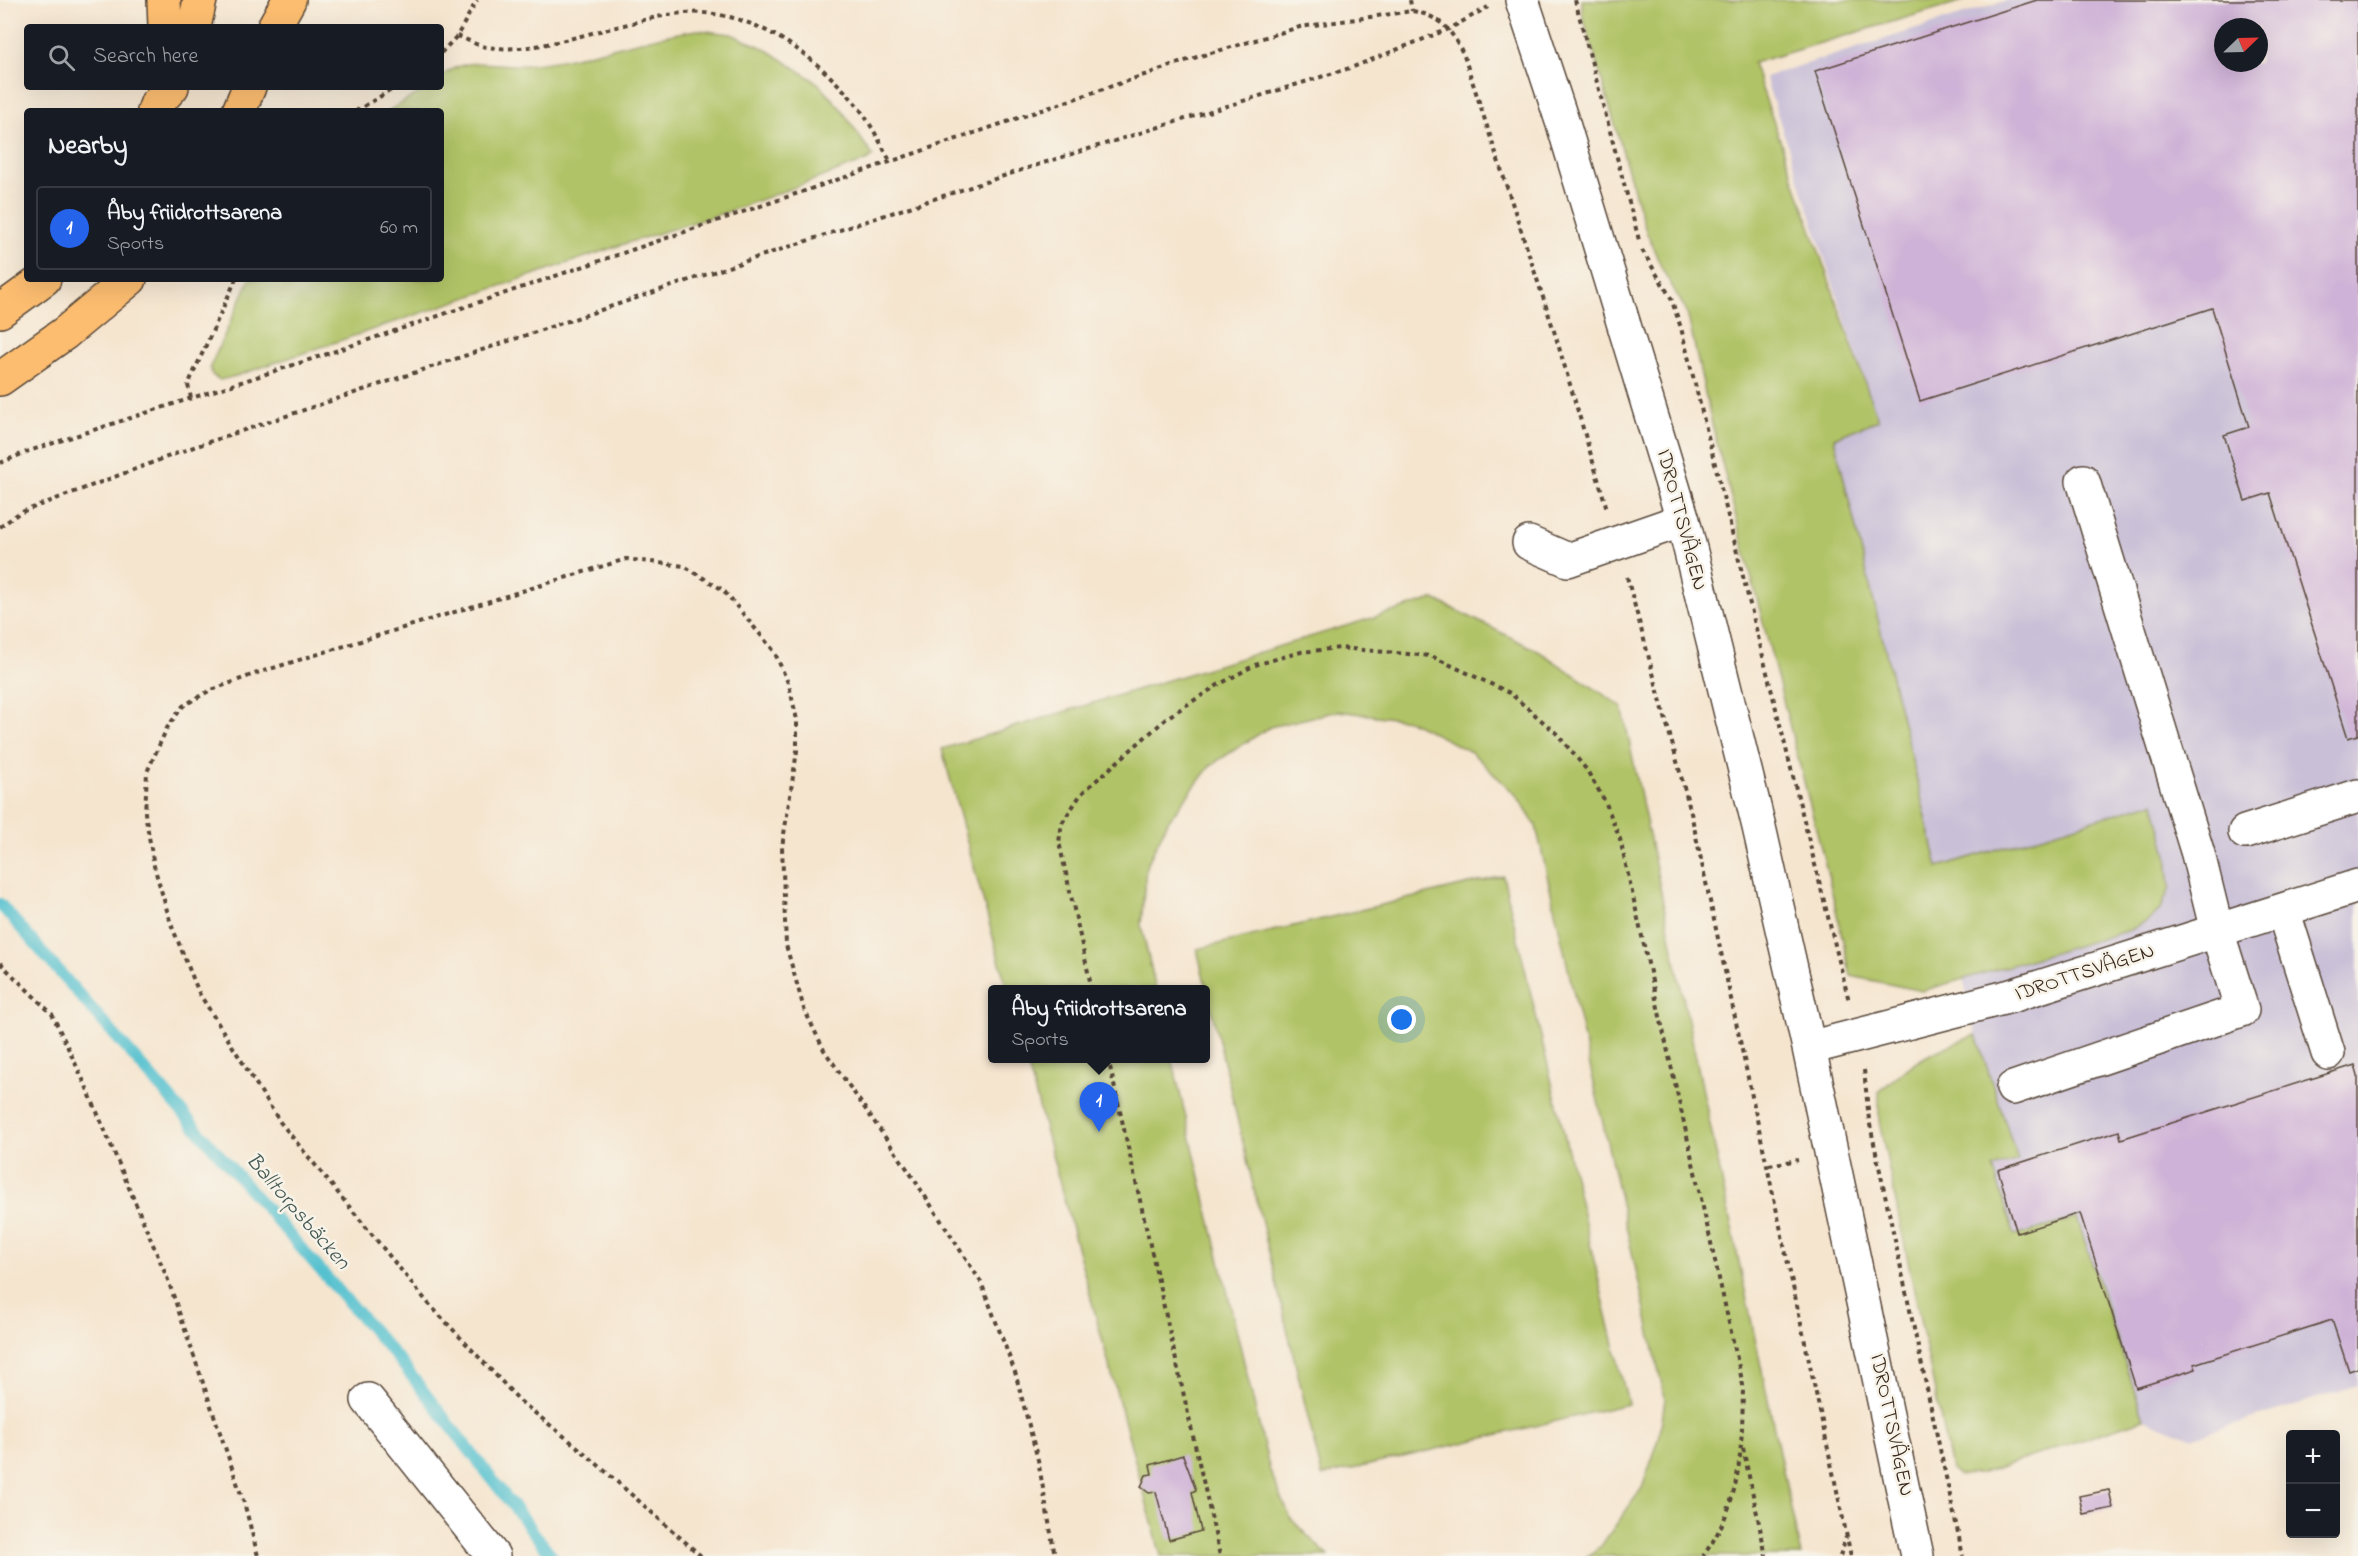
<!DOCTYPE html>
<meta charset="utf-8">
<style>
body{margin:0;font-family:"Indie Flower",sans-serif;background:#242831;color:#f1f3f6}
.controls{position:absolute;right:18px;bottom:18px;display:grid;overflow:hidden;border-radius:6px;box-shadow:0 6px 24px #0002}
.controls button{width:54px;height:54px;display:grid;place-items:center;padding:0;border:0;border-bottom:2px solid #363941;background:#171b24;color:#f1f3f6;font:30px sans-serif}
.compass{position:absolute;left:2214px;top:18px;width:54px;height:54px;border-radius:50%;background:#171b24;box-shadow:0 6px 24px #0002;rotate:67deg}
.you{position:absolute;left:1402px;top:1020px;width:21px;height:21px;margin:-15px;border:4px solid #fff;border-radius:50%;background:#1a73e8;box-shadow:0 0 0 9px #1a73e833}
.badge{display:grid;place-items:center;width:39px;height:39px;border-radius:50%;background:#2563eb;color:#fff;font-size:20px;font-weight:700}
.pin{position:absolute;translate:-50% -50px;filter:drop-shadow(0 2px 3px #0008)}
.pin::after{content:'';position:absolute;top:32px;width:21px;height:18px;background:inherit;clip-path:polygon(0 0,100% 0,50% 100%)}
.popup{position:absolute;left:988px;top:985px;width:222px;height:78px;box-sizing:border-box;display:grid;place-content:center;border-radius:6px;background:#171b24;filter:drop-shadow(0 2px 4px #0005);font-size:20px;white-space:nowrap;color:#9ea1a6}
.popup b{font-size:22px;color:#f1f3f6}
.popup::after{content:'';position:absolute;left:50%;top:100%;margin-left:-12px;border:12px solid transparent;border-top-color:#171b24}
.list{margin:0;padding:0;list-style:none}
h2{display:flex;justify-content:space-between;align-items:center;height:78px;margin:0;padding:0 24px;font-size:26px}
h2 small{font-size:20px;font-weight:400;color:#9ea1a6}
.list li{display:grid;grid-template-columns:39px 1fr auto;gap:18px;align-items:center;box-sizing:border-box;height:84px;margin:0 12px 12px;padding:0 12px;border:2px solid #363941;border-radius:6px}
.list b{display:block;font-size:22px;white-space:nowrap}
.list p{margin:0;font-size:20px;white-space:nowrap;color:#9ea1a6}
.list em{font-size:20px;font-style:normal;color:#9ea1a6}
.icon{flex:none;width:33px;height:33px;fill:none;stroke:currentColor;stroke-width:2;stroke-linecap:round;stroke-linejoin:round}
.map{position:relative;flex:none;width:2358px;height:1556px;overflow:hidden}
.search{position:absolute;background:#171b24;box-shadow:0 6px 24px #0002;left:24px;top:24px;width:420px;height:66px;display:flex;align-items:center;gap:15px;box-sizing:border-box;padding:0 21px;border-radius:6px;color:#9ea1a6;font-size:22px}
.panel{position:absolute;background:#171b24;box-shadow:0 6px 24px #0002;left:24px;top:108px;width:420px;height:174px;border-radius:6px}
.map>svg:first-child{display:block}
.industrial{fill:#c9bfd7;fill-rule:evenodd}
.green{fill:#b0c366;stroke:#767642;stroke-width:1.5}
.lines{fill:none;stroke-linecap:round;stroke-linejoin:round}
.stream{stroke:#55c1cf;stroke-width:12}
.building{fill:#cfb2d7;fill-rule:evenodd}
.minor-casing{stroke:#574639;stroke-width:36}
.major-casing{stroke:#574639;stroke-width:36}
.highway-casing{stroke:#574639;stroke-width:36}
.path{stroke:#574639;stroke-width:4;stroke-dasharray:4.5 4.5;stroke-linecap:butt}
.minor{stroke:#fff;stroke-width:33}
.major{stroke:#fcbd6f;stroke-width:33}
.highway{stroke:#fcbd6f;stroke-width:33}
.labels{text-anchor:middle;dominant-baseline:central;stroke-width:5;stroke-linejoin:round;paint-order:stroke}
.street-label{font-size:21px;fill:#3b2a1e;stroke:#f7f3e8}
.water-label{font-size:22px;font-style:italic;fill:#435753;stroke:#f7f3e8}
</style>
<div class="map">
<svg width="2358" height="1556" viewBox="0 0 2358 1556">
<rect width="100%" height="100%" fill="#f7f3e8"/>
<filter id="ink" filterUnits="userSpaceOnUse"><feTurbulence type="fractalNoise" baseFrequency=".0167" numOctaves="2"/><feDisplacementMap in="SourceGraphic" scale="12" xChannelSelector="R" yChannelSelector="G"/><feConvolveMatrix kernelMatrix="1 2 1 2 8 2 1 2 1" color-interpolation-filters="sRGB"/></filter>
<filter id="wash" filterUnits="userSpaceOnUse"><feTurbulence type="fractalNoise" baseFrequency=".008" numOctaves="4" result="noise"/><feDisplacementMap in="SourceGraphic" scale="24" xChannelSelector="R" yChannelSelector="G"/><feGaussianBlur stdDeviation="1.35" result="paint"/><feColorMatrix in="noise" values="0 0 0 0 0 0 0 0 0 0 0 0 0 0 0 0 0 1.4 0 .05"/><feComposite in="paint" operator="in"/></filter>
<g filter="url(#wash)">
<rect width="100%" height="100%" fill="#f5e5cf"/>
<path class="industrial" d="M2008,0H2358V1385L2191,1438L2144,1419L2077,1218L2015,1237L1993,1168L2018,1159L1976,1035L1938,868L1834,437L1878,420L1765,77ZM2223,27H2259V63H2223Z"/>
<path class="green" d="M1582,0H1966L1753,63L1878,420L1834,438L1938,867L2154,802L2167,855L2170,887L2161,909L2148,921L2130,930L2057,952L1922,991L1851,976L1828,875L1712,424L1687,312L1662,269L1646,231L1582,13Z
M698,30L731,34L766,49L818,83L841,109L873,156L868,160L730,211L624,244L236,376L220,380L212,375L210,367L250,279H441V111H388L429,87H441V77C467,54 493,67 525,65C583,60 640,37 698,30Z
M1434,599L1540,652L1622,707L1801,1556H1587L1601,1546L1642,1488L1659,1439L1665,1399L1536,826L1517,796L1471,752L1408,720L1338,711L1270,727L1211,765L1168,821L1146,867L1141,925L1156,989H1007L942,749Z
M1503,876L1628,1404L1322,1476L1197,949Z
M1976,1035L2018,1160L1993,1168L2015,1236L2077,1218L2144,1419L1980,1474L1958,1475L1951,1469L1879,1121V1092C1913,1060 1933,1051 1976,1035Z
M1026,1059H1172L1270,1471L1291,1519L1328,1556H1161Z"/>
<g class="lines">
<path class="stream" d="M0,904L399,1360L552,1556"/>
</g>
<g id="blocks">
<path class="building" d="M2037,0H2358V735L2348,738L2270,493L2245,501L2224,435L2249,427L2212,308L1920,401L1815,71ZM2223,27H2259V63H2223Z
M2355,1065L2358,1075V1368L2349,1371L2332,1320L2194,1364L2196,1369L2136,1388L2080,1213L2017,1233L1998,1170L2119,1131L2121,1139Z
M1183,1455L1196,1490L1192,1492L1201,1531L1169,1540L1156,1492L1149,1493L1141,1487L1146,1475L1152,1474L1150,1465Z
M2109,1490L2113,1508L2083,1514L2079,1496Z"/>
</g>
</g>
<g filter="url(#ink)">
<use href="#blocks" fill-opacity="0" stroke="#574639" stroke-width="1.5"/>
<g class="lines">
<defs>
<path id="minor" d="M1522,0L1564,127L1683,520L1759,827L1809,1048L1917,1556
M1529,543L1568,560L1683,520
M2245,832L2358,796
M2283,910L2328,1053
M1809,1048L2011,996L2358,886
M2013,1088L2242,1010L2217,931L2198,854L2083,481
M368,1400L493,1556"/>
<path id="major" d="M164,0L165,27"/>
<path id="highway" d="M194,27L200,0
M274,27L289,0
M154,111L157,103L172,87
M239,111L249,87
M0,311L44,279
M0,379L65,333L130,279"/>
</defs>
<use href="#minor" class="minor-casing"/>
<use href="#major" class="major-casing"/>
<use href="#highway" class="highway-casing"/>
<path class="path" d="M1410,0L1412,11
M1575,0L1639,240
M457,36C467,39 477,46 487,47C526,53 567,39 604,30C630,24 658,15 684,13C749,8 809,51 850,97C867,116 879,140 891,163
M441,53L457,36L477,0
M356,111L396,87
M1642,250L1671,298L1681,328L1849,1001
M191,398L188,385L236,279
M0,463L29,451L324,355L1197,57L1300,27L1412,11C1439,15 1453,31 1464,56L1555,334L1607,509
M0,527L19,513L191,448L761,256L1040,164L1353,67L1449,29L1488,7
M1627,577L1691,813L1851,1556
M0,963L52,1014L86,1086L168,1280L245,1506L258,1556
M1092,990L1059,842L1062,823L1081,794L1168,717L1218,685L1255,665L1301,652L1340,648L1431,656L1510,693L1556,733L1586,769L1605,801L1620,839L1743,1385C1742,1449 1742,1503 1703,1556
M1108,1058L1220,1556
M1864,1070L1869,1120L1963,1556
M1769,1165L1798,1160
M1743,1448L1766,1556
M701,1556L580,1449L520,1401L428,1303L280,1122L199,993L171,924L154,866L145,813L147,772L167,728L183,706L209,691L257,673L626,559L684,566L723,590L774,651L789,685L797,720V751L782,847L786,945L804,1009L824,1050L908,1170L981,1282L1015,1372L1038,1460L1055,1556
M1840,1556L1846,1537"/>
<use href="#minor" class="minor"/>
<use href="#major" class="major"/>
<use href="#highway" class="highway"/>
</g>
</g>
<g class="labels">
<g class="street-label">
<text transform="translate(1681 520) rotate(75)">IDROTTSVÄGEN</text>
<text transform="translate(2085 973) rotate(-18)">IDROTTSVÄGEN</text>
<text transform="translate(1891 1425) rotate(78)">IDROTTSVÄGEN</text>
</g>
<g class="water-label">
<text transform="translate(297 1212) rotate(49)">Balltorpsbäcken</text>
</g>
</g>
</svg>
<div class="controls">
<button>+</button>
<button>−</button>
</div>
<svg class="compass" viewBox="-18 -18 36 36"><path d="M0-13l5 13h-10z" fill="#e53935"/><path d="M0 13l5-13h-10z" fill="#9ea1a6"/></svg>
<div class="you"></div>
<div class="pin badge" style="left:1099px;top:1132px">1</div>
<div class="popup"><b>Åby friidrottsarena</b>Sports</div>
<div class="search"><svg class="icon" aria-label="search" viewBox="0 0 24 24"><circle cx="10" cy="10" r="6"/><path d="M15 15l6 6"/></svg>Search here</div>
<section class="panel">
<h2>Nearby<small></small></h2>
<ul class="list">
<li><span class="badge">1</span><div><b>Åby friidrottsarena</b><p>Sports</p></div><em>60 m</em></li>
</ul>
</section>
</div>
